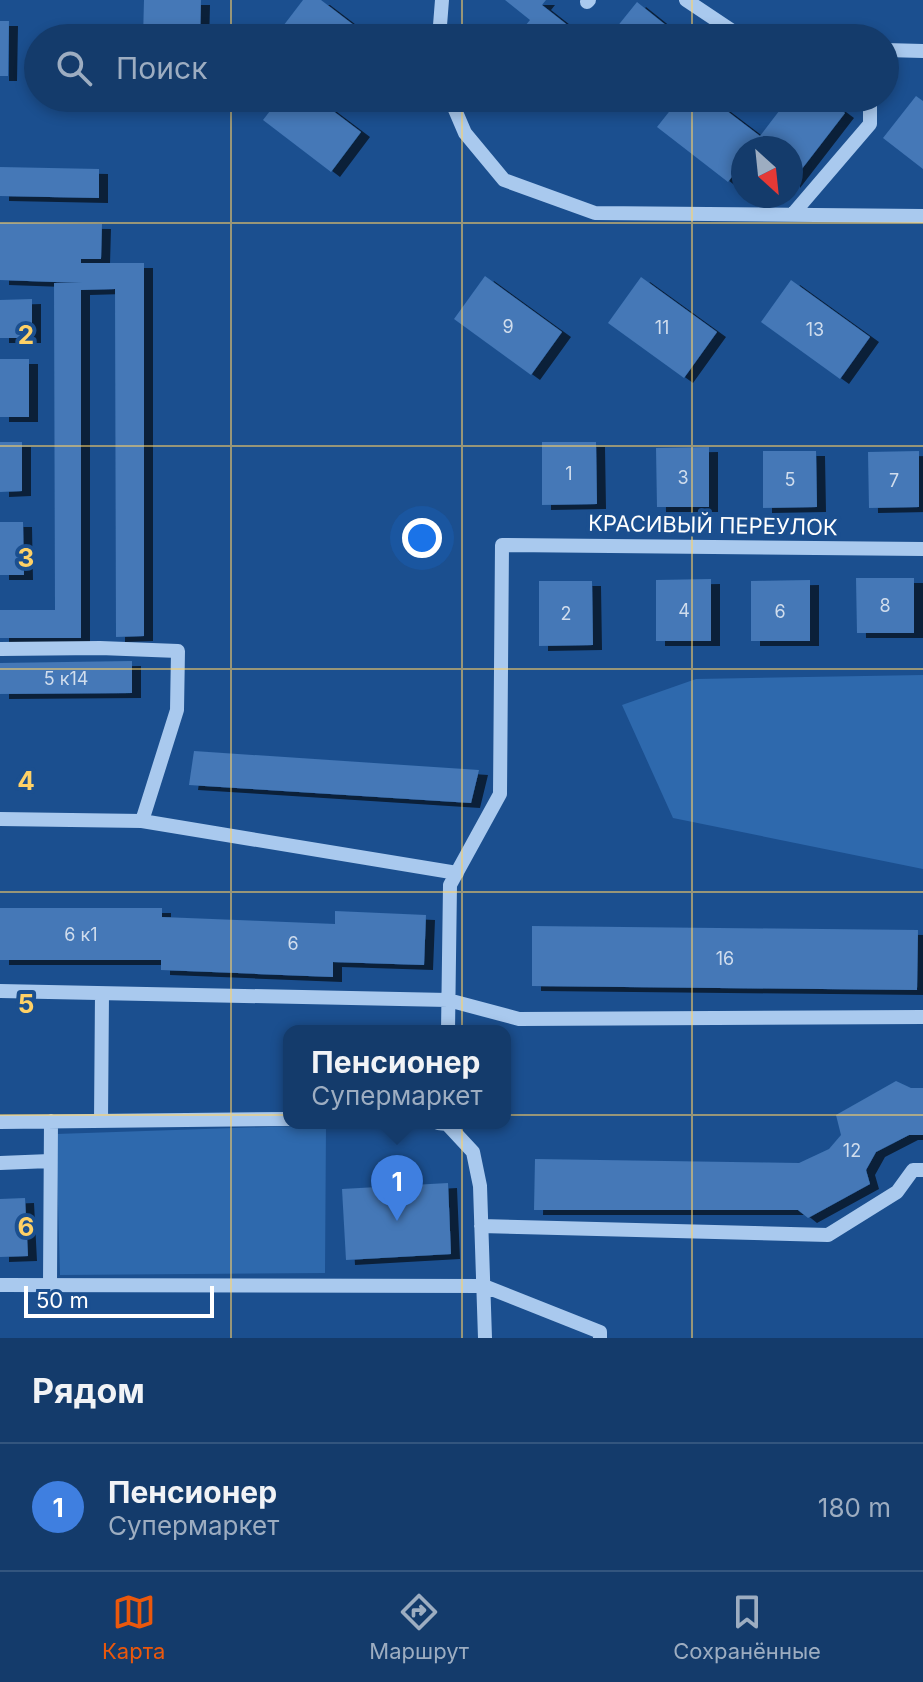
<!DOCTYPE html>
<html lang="ru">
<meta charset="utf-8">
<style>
body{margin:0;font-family:Inter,sans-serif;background:#1d4271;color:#f1f3f6}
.compass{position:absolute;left:731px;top:136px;width:72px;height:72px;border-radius:50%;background:#143b6b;box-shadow:0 4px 12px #0003;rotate:153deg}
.scale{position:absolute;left:24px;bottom:20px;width:190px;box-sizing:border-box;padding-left:8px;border:4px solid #fff;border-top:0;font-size:22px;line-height:28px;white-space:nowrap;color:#fff;-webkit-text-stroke:6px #1b4f8f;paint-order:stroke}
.you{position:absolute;left:422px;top:538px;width:28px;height:28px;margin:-20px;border:6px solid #fff;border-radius:50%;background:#1a73e8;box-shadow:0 0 0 12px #1a73e833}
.badge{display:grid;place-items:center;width:52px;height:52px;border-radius:50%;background:#ea580c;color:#fff;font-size:26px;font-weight:700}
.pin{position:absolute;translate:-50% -66px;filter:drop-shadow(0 2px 4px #0008)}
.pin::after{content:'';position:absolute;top:42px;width:28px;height:24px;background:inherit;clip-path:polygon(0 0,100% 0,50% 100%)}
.popup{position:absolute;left:283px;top:1025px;width:228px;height:104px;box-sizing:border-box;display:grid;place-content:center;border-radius:16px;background:#143b6b;filter:drop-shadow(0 2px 6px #0005);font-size:26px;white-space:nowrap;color:#9dadc1}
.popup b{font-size:30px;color:#f1f3f6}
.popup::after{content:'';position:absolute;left:50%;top:100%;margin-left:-16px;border:16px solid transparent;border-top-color:#143b6b}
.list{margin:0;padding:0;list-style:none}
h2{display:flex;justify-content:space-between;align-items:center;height:104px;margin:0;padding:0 32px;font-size:34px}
h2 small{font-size:26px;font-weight:400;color:#9dadc1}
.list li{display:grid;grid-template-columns:52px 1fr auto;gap:24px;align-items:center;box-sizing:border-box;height:128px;padding:0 32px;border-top:2px solid #33557e}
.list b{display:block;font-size:30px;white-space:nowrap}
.list p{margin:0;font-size:26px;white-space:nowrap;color:#9dadc1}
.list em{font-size:26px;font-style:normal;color:#9dadc1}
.icon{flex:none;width:44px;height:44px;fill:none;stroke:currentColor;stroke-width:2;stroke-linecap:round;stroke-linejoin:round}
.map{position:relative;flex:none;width:923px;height:1338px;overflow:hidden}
.search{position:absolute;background:#143b6b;box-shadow:0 4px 12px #0003;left:24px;right:24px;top:24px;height:88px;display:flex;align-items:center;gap:20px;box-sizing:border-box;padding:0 28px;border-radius:44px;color:#9dadc1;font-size:30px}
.sheet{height:232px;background:#143b6b}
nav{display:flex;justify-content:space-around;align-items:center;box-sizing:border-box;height:112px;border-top:2px solid #33557e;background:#143b6b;font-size:22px;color:#9dadc1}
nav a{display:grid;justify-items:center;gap:4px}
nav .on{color:#ea580c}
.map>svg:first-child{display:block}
.green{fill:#2e69ad}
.building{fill:#4478b7;filter:url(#shadow)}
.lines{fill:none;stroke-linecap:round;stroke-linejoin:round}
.minor{stroke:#a9c9ee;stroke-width:14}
.grid{fill:none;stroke:#ffd166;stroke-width:2;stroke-opacity:0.55}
.labels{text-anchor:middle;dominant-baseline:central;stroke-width:8;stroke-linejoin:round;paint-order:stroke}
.number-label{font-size:18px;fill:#d0dded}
.street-label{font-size:22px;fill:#fff;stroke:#1b4f8f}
.grid-label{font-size:26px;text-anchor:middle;font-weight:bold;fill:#ffd166;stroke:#1b4f8f;stroke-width:8;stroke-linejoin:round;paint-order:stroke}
</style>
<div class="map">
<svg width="923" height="1338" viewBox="0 0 923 1338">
<defs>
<filter id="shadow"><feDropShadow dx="9" dy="5" stdDeviation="0" flood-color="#0009"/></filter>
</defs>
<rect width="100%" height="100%" fill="#1b4f8f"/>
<path class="green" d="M923,675V869L673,818L622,705L696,679Z
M326,1125L325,1273L60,1275L56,1134Z"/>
<path class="building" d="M144,0H201L200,38H143Z
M303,0H321L359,29L352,38H274Z
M505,0H546L542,5L584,38H515L530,20Z
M637,2L682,38H608Z
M0,21H9L8,76H0Z
M916,96L923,101V169L883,138Z
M280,98H316L361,132L331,172L263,120Z
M680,98H710L760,136L789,98H825L845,113L791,183V148H743V162L728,182L657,127Z
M0,167L99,169V198L0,196Z
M0,223L102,224L101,259H81V263H144V636L116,637L115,289L81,290V638H0V610H55L54,283H82L0,280Z
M485,276L562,332L531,375L454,319Z
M641,277L717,332L684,378L608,323Z
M791,280L870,337L840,379L761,322Z
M32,299V338H0V300Z
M0,359H29V417H0Z
M0,442H22V491L0,492Z
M542,442H596L597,504L542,505Z
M709,447V507H657L656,448Z
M763,451H816L817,507L763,508Z
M919,451V507L869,508L868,452Z
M0,522H23L24,575H0Z
M856,578H914V633H857Z
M711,579V641H656V580Z
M810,580V641H751V581Z
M539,581H592L593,645L539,646Z
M132,661V693L0,694V663Z
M194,751L479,770L471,803L189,785Z
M0,908H162V917L335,924V911L426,915L424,965L333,962V977L161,970V960H0Z
M532,926L918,930L917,990L532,986Z
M896,1081L911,1088H923V1135H909L876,1152L866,1170L870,1184L808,1218L798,1210H534L535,1159L799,1163L829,1149L841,1135L836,1115Z
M448,1183L451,1254L346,1260L342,1189Z
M25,1198L28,1256L0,1257V1199Z"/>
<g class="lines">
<path class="minor" d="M686,0L743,38
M587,2L589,0
M439,38L442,0
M885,50L923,51
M450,98L465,133L504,180L595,213L923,216
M792,215L870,124V98
M0,649L100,648L178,651L177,710L142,821L0,819
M142,821L457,873
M0,991L448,1000L519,1019L923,1017
M448,1031L450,885L500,794L502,545L923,549
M101,1121L102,994
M0,1122L289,1119
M438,1123L447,1124L473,1152L480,1186L485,1338
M0,1163L50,1161
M481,1226L828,1235L897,1192L913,1170H923
M50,1284L51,1121
M0,1285L484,1286L600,1332V1338"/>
</g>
<path class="grid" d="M231,0V38M462,0V38M692,0V38M231,98V1338M462,98V1338M692,98V1338M0,223H923M0,446H923M0,669H923M0,892H923M0,1115H923"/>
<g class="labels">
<g class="number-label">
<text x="508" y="326">9</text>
<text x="662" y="327">11</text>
<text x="815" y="329">13</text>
<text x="569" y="473">1</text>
<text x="683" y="477">3</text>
<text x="790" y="479">5</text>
<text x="894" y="480">7</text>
<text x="885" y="605">8</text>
<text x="684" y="610">4</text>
<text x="780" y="611">6</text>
<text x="566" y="613">2</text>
<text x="66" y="678">5 к14</text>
<text x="81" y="934">6 к1</text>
<text x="293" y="943">6</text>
<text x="725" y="958">16</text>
<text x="852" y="1150">12</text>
</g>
<g class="street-label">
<text transform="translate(713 525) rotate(1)">КРАСИВЫЙ ПЕРЕУЛОК</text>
</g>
</g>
<g class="grid-label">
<text x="26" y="344">2</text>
<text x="26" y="567">3</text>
<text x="26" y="790">4</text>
<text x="26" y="1013">5</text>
<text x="26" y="1236">6</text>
</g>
</svg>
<svg class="compass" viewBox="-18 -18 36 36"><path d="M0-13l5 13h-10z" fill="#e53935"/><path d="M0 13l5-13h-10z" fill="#9dadc1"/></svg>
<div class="scale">50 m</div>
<div class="you"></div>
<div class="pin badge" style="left:397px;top:1221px;background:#3f7fe0">1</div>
<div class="popup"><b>Пенсионер</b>Супермаркет</div>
<div class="search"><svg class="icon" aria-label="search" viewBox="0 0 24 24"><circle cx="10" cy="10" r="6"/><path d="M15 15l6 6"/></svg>Поиск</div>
</div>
<section class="sheet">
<h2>Рядом<small></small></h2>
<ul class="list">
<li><span class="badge" style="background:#3f7fe0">1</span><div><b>Пенсионер</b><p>Супермаркет</p></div><em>180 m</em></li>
</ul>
</section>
<nav>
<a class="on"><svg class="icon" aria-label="map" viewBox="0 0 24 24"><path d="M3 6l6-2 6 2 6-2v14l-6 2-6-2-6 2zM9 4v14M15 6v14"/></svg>Карта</a>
<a><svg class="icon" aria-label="directions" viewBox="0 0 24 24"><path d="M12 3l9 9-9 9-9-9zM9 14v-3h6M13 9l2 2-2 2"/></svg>Маршрут</a>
<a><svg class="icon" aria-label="saved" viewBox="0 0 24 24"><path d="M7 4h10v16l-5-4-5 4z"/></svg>Сохранённые</a>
</nav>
